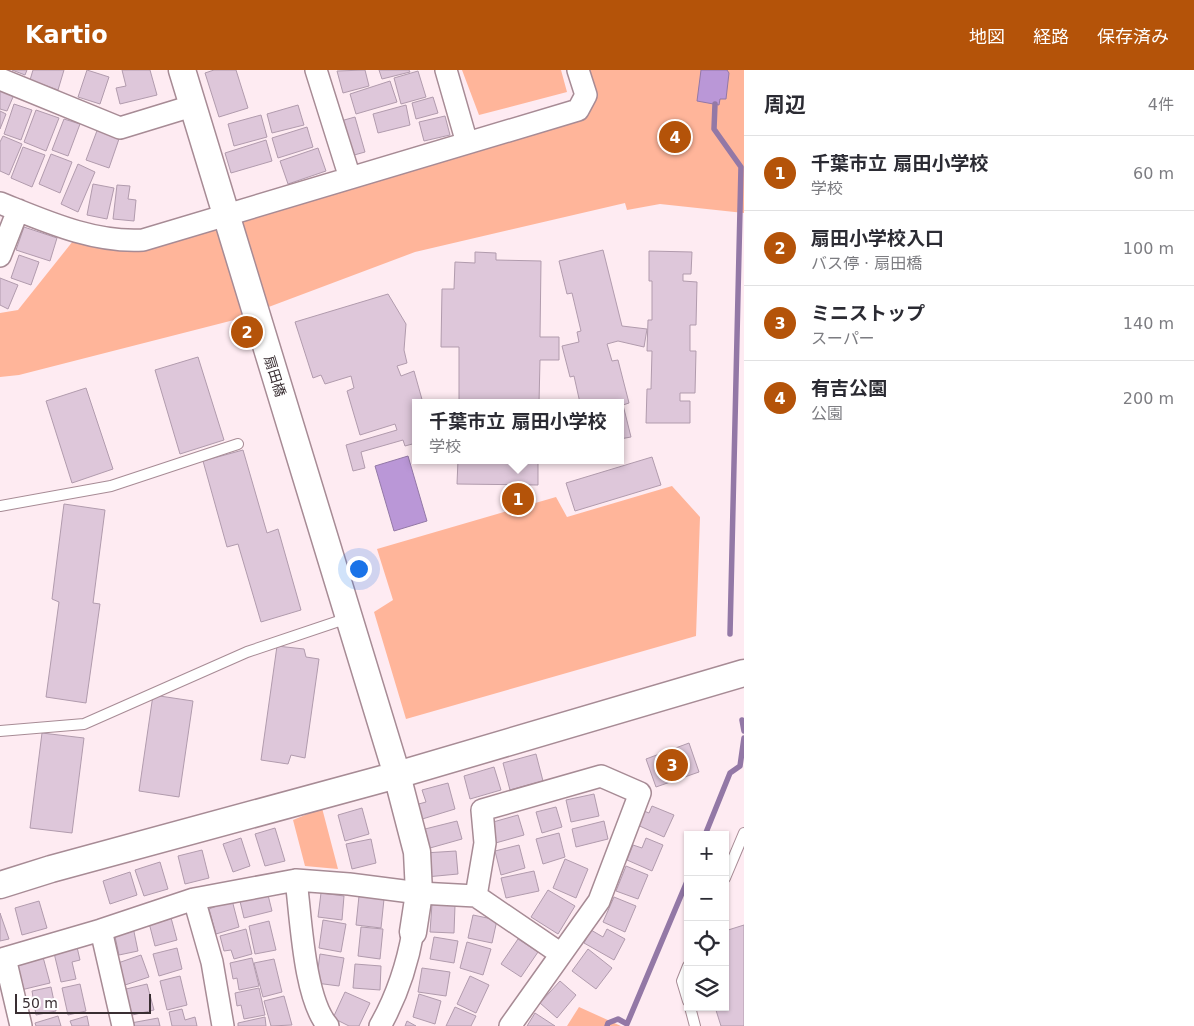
<!DOCTYPE html>
<html lang="ja">
<meta charset="utf-8">
<style>
body{margin:0;font-family:"DejaVu Sans","Noto Sans JP",sans-serif;background:#f2f2f3;color:#2b2b33}
.controls{position:absolute;right:15px;bottom:15px;display:grid;overflow:hidden;border-radius:0px;box-shadow:0 1px 4px #0004}
.controls button{width:45px;height:45px;display:grid;place-items:center;padding:0;border:0;border-bottom:1px solid #e1e1e2;background:#fff;color:#2b2b33;font:25px sans-serif}
.scale{position:absolute;left:15px;bottom:12px;width:136px;box-sizing:border-box;padding-left:5px;border:2px solid #392e32;border-top:0;font-size:14px;line-height:18px;white-space:nowrap;color:#392e32;-webkit-text-stroke:4px #fff;paint-order:stroke}
.you{position:absolute;left:358px;top:498px;width:18px;height:18px;margin:-12px;border:4px solid #fff;border-radius:50%;background:#1a73e8;box-shadow:0 0 0 8px #1a73e833}
.badge{display:grid;place-items:center;width:32px;height:32px;border-radius:50%;background:#b45309;color:#fff;font-size:16px;font-weight:700}
.pin{position:absolute;translate:-50% -50%;border:2px solid #fff;box-shadow:0 1px 5px #0006}
.popup{position:absolute;left:412px;top:329px;width:212px;height:65px;box-sizing:border-box;display:grid;place-content:center;border-radius:0px;background:#fff;filter:drop-shadow(0 1px 4px #0005);font-size:16px;white-space:nowrap;color:#7c7c81}
.popup b{font-size:19px;color:#2b2b33}
.popup::after{content:'';position:absolute;left:50%;top:100%;margin-left:-10px;border:10px solid transparent;border-top-color:#fff}
.list{margin:0;padding:0;list-style:none}
h2{display:flex;justify-content:space-between;align-items:center;height:65px;margin:0;padding:0 20px;font-size:21px}
h2 small{font-size:16px;font-weight:400;color:#7c7c81}
.list li{display:grid;grid-template-columns:32px 1fr auto;gap:15px;align-items:center;box-sizing:border-box;height:75px;padding:0 20px;border-top:1px solid #e1e1e2}
.list b{display:block;font-size:19px;white-space:nowrap}
.list p{margin:0;font-size:16px;white-space:nowrap;color:#7c7c81}
.list em{font-size:16px;font-style:normal;color:#7c7c81}
.icon{flex:none;width:28px;height:28px;fill:none;stroke:currentColor;stroke-width:2;stroke-linecap:round;stroke-linejoin:round}
.map{position:relative;flex:none;width:744px;height:956px;overflow:hidden}
header{display:flex;align-items:center;gap:30px;box-sizing:border-box;height:70px;padding:0 25px;background:#b45309;color:#fff}
header strong{font-size:24px}
nav{display:flex;gap:28px;margin-inline-start:auto;font-size:18px}
main{display:flex}
aside{flex:1;background:#fff}
.map>svg:first-child{display:block}
.green{fill:#ffb59a}
.water{fill:#ba97d7;stroke:#9378a6}
.lines{fill:none;stroke-linecap:round;stroke-linejoin:round}
.stream{stroke:#9378a6;stroke-width:5.5}
.building{fill:#dec7da;stroke:#b19bad}
.service-casing{stroke:#a78b95;stroke-width:12}
.minor-casing{stroke:#a78b95;stroke-width:24}
.tertiary-casing{stroke:#a78b95;stroke-width:29}
.service{stroke:#fff;stroke-width:10}
.minor{stroke:#fff;stroke-width:21}
.tertiary{stroke:#fff;stroke-width:26}
.labels{text-anchor:middle;dominant-baseline:central;stroke-width:4;stroke-linejoin:round;paint-order:stroke}
.street-label{font-size:14px;fill:#392e32;stroke:#fff}
</style>
<header>
<strong>Kartio</strong>
<nav><a>地図</a><a>経路</a><a>保存済み</a></nav>
</header>
<main>
<div class="map">
<svg width="744" height="956" viewBox="0 0 744 956">
<rect width="100%" height="100%" fill="#feebf2"/>
<path class="green" d="M462,0H561L567,22L479,45Z
M587,0H744V143L660,134L627,140L625,133L415,182L234,250L19,305L0,307V243L18,240L73,171L133,182L578,51Z
M672,416L700,447L696,566L406,649L374,542L393,530L377,479L556,427L567,447Z
M322,738L338,799L305,796L293,750Z
M579,937L621,956H567Z"/>
<path class="water" d="M701,0H727L729,3L726,29H720L719,35L697,31Z
M408,386L427,451L394,461L375,396Z"/>
<g class="lines">
<path class="stream" d="M715,34L714,59L741,97L730,564
M742,650L744,661
M705,765L730,703L740,696L744,668
M607,956L608,953L618,949L627,954L688,809"/>
</g>
<path class="building" d="M12,0H27L25,5Z
M33,0H64L58,20L30,10Z
M87,0L109,7L100,34L78,27Z
M122,0H150L157,25L120,34L116,18L126,16Z
M214,0H236L248,38L219,47L205,3Z
M365,0L369,16L343,23L337,1Z
M379,0H409L410,2L382,9Z
M418,1L426,27L401,34L394,8Z
M390,11L397,32L356,44L350,24Z
M0,14L16,20L7,41L0,39Z
M433,27L438,43L416,49L412,33Z
M14,34L32,40L21,70L4,64Z
M298,35L304,55L272,63L267,44Z
M406,35L410,55L378,63L373,44Z
M36,40L59,48L46,81L24,72Z
M0,41L6,44L0,59Z
M261,45L267,67L234,76L228,54Z
M445,46L450,65L424,71L419,52Z
M355,47L365,82L347,87L337,52Z
M64,49L80,54L68,86L52,80Z
M307,57L313,77L278,88L272,68Z
M98,58L120,66L109,98L86,90Z
M3,66L22,74L9,105L0,101V72Z
M266,70L272,91L231,103L225,83Z
M23,77L45,85L32,117L11,108Z
M318,78L326,101L288,114L280,91Z
M51,84L72,92L60,123L39,114Z
M78,94L95,102L78,142L61,134Z
M93,114L114,118L107,149L87,145Z
M117,115L130,116L128,129L136,130L134,151L113,149Z
M24,157L57,168L50,191L16,180Z
M603,180L622,256L647,259L644,277L618,271L607,274L612,291L618,290L629,333L623,335L631,367L620,369V333H580L574,306L570,307L562,276L579,272L577,262L581,261L572,223L567,224L559,191Z
M649,181L692,182L691,204H683V211L697,212L696,255H690V281H696L695,323H680V331H690V353H646L647,319H651L652,281H647L648,250H652V211H649Z
M475,182L496,183V190L541,191L540,267H559V290H540L539,333H459V277H441L442,219H454L455,192L475,193Z
M19,185L39,192L31,215L11,208Z
M0,208L18,215L8,239L0,235Z
M388,224L406,254L404,280L407,293L397,296L401,306L414,301L423,333H416V373L405,376L403,370L361,382L365,398L353,401L346,375L397,360L395,354L360,365L347,321L354,318L351,306L325,314L321,305L313,308L295,252Z
M198,287L224,370L180,384L155,300Z
M86,318L113,399L72,413L46,331Z
M243,380L267,463L278,459L301,540L261,552L238,474L227,477L203,391Z
M652,387L661,415L575,441L566,413Z
M458,390H538V415L457,414Z
M64,434L105,440L93,533L100,534L86,633L46,627L59,532L52,529Z
M277,576L304,579L306,587L319,589L305,688L291,685L288,694L261,690Z
M153,625L193,631L179,727L139,721Z
M42,663L84,668L72,763L30,758Z
M689,673L699,702L656,717L646,689Z
M536,684L543,711L510,720L503,693Z
M494,697L501,720L470,729L464,706Z
M448,713L455,739L419,750L415,735L426,732L422,720Z
M594,724L599,746L571,752L566,730Z
M652,736L674,745L664,767L633,753L639,739L649,743Z
M556,737L562,757L542,763L536,742Z
M362,738L369,764L345,771L338,745Z
M518,745L524,765L492,774L486,754Z
M457,751L462,769L430,778L425,759Z
M604,751L608,769L576,777L572,759Z
M275,758L285,791L265,796L255,764Z
M559,763L565,787L543,794L536,769Z
M241,768L250,796L233,802L223,774Z
M646,768L663,775L652,801L627,790L633,775L642,778Z
M371,769L376,793L352,799L346,774Z
M519,775L525,798L501,805L495,781Z
M202,780L209,808L185,814L178,786Z
M456,781L458,804L426,807L424,783Z
M565,789L588,799L576,828L553,818Z
M160,792L168,819L144,826L135,800Z
M626,796L648,805L638,829L616,821Z
M534,801L539,821L506,828L501,808Z
M130,802L137,825L110,834L103,811Z
M266,817L272,841L244,848L238,823Z
M548,820L575,836L558,864L531,847Z
M321,823L344,826L342,850L318,847Z
M359,826L384,829L381,858L356,855Z
M614,827L636,836L625,862L603,852Z
M232,830L239,857L216,864L209,839Z
M39,831L47,858L22,865L15,838Z
M432,834L455,835L454,863L430,862Z
M0,843L9,869L0,871Z
M170,844L177,870L155,876L148,849Z
M473,845L497,850L492,873L468,868Z
M323,850L346,854L341,882L319,878Z
M269,851L276,880L255,884L249,856Z
M744,855V956H721L715,937H725V861Z
M133,857L138,881L119,885L114,862Z
M361,857L383,859L380,889L358,886Z
M246,859L252,884L234,889L231,880L224,881L220,866Z
M607,859L625,869L614,890L584,873L591,860L603,867Z
M434,867L458,871L454,893L430,889Z
M518,869L538,882L521,907L501,894Z
M467,872L491,879L483,905L460,898Z
M77,877L80,890L72,892L76,909L61,912L54,883Z
M177,878L182,899L159,906L153,884Z
M588,879L612,898L596,919L572,901Z
M320,884L344,888L339,916L316,913Z
M141,885L149,907L125,915L118,893Z
M43,887L50,913L21,920L15,895Z
M252,888L259,916L239,920L237,908L233,909L230,893Z
M274,889L282,922L263,927L254,893Z
M355,894L381,896L380,920L353,918Z
M422,898L450,902L446,926L418,922Z
M180,906L187,935L167,940L160,911Z
M470,906L489,915L476,943L457,934Z
M560,911L576,925L557,948L540,933Z
M80,914L86,941L68,945L62,918Z
M147,914L154,940L128,946L122,920Z
M51,917L56,941L36,945L32,921Z
M259,918L265,945L244,949L241,935L237,936L235,923Z
M345,922L370,933L359,956H349L333,948Z
M419,924L441,931L435,954L413,947Z
M284,926L292,955L271,956L264,931Z
M455,937L476,946L471,956H446Z
M182,939L185,950L195,947L197,956H172L169,942Z
M535,943L555,956H527Z
M58,946L61,956H36L35,953Z
M87,946L89,956H72L70,951Z
M265,947L266,956H238V953Z
M158,948L160,956H131V953Z
M407,951L416,956H405Z"/>
<g class="lines">
<defs>
<path id="service" d="M0,436L111,416L238,374
M0,661L84,654L247,582L348,548
M725,808L744,763
M688,896L682,911L688,931
M690,937L695,956"/>
<path id="minor" d="M316,0L350,108
M446,0L467,73
M0,9L120,58L192,36
M0,133C45,151 93,173 143,170L578,40L586,25L578,0
M0,186L18,140
M296,810C301,848 304,929 328,956
M476,826L485,773L482,740L601,706L640,723L599,831L510,956
M194,829L212,892L223,956
M101,860L194,829L296,810L349,814L419,823L476,826L561,884
M5,888L101,860L123,956
M0,890L5,888L21,956
M380,956C397,926 407,896 413,862"/>
<path id="tertiary" d="M182,0L397,705L417,782L419,823L413,862
M0,815L51,799L397,705L744,603"/>
</defs>
<use href="#service" class="service-casing"/>
<use href="#minor" class="minor-casing"/>
<use href="#tertiary" class="tertiary-casing"/>
<use href="#service" class="service"/>
<use href="#minor" class="minor"/>
<use href="#tertiary" class="tertiary"/>
</g>
<g class="labels">
<g class="street-label">
<text transform="translate(275 306) rotate(73)">扇田橋</text>
</g>
</g>
</svg>
<div class="controls">
<button>+</button>
<button>−</button>
<button><svg class="icon" aria-label="locate" viewBox="0 0 24 24"><circle cx="12" cy="12" r="6"/><path d="M12 2v4M12 18v4M2 12h4M18 12h4"/></svg></button>
<button><svg class="icon" aria-label="layers" viewBox="0 0 24 24"><path d="M12 4l9 5-9 5-9-5zM3 14l9 5 9-5"/></svg></button>
</div>
<div class="scale">50 m</div>
<div class="you"></div>
<div class="pin badge" style="left:518px;top:429px">1</div>
<div class="popup"><b>千葉市立 扇田小学校</b>学校</div>
<div class="pin badge" style="left:247px;top:262px">2</div>
<div class="pin badge" style="left:672px;top:695px">3</div>
<div class="pin badge" style="left:675px;top:67px">4</div>
</div>
<aside>
<h2>周辺<small>4件</small></h2>
<ul class="list">
<li><span class="badge">1</span><div><b>千葉市立 扇田小学校</b><p>学校</p></div><em>60 m</em></li>
<li><span class="badge">2</span><div><b>扇田小学校入口</b><p>バス停 · 扇田橋</p></div><em>100 m</em></li>
<li><span class="badge">3</span><div><b>ミニストップ</b><p>スーパー</p></div><em>140 m</em></li>
<li><span class="badge">4</span><div><b>有吉公園</b><p>公園</p></div><em>200 m</em></li>
</ul>
</aside>
</main>
